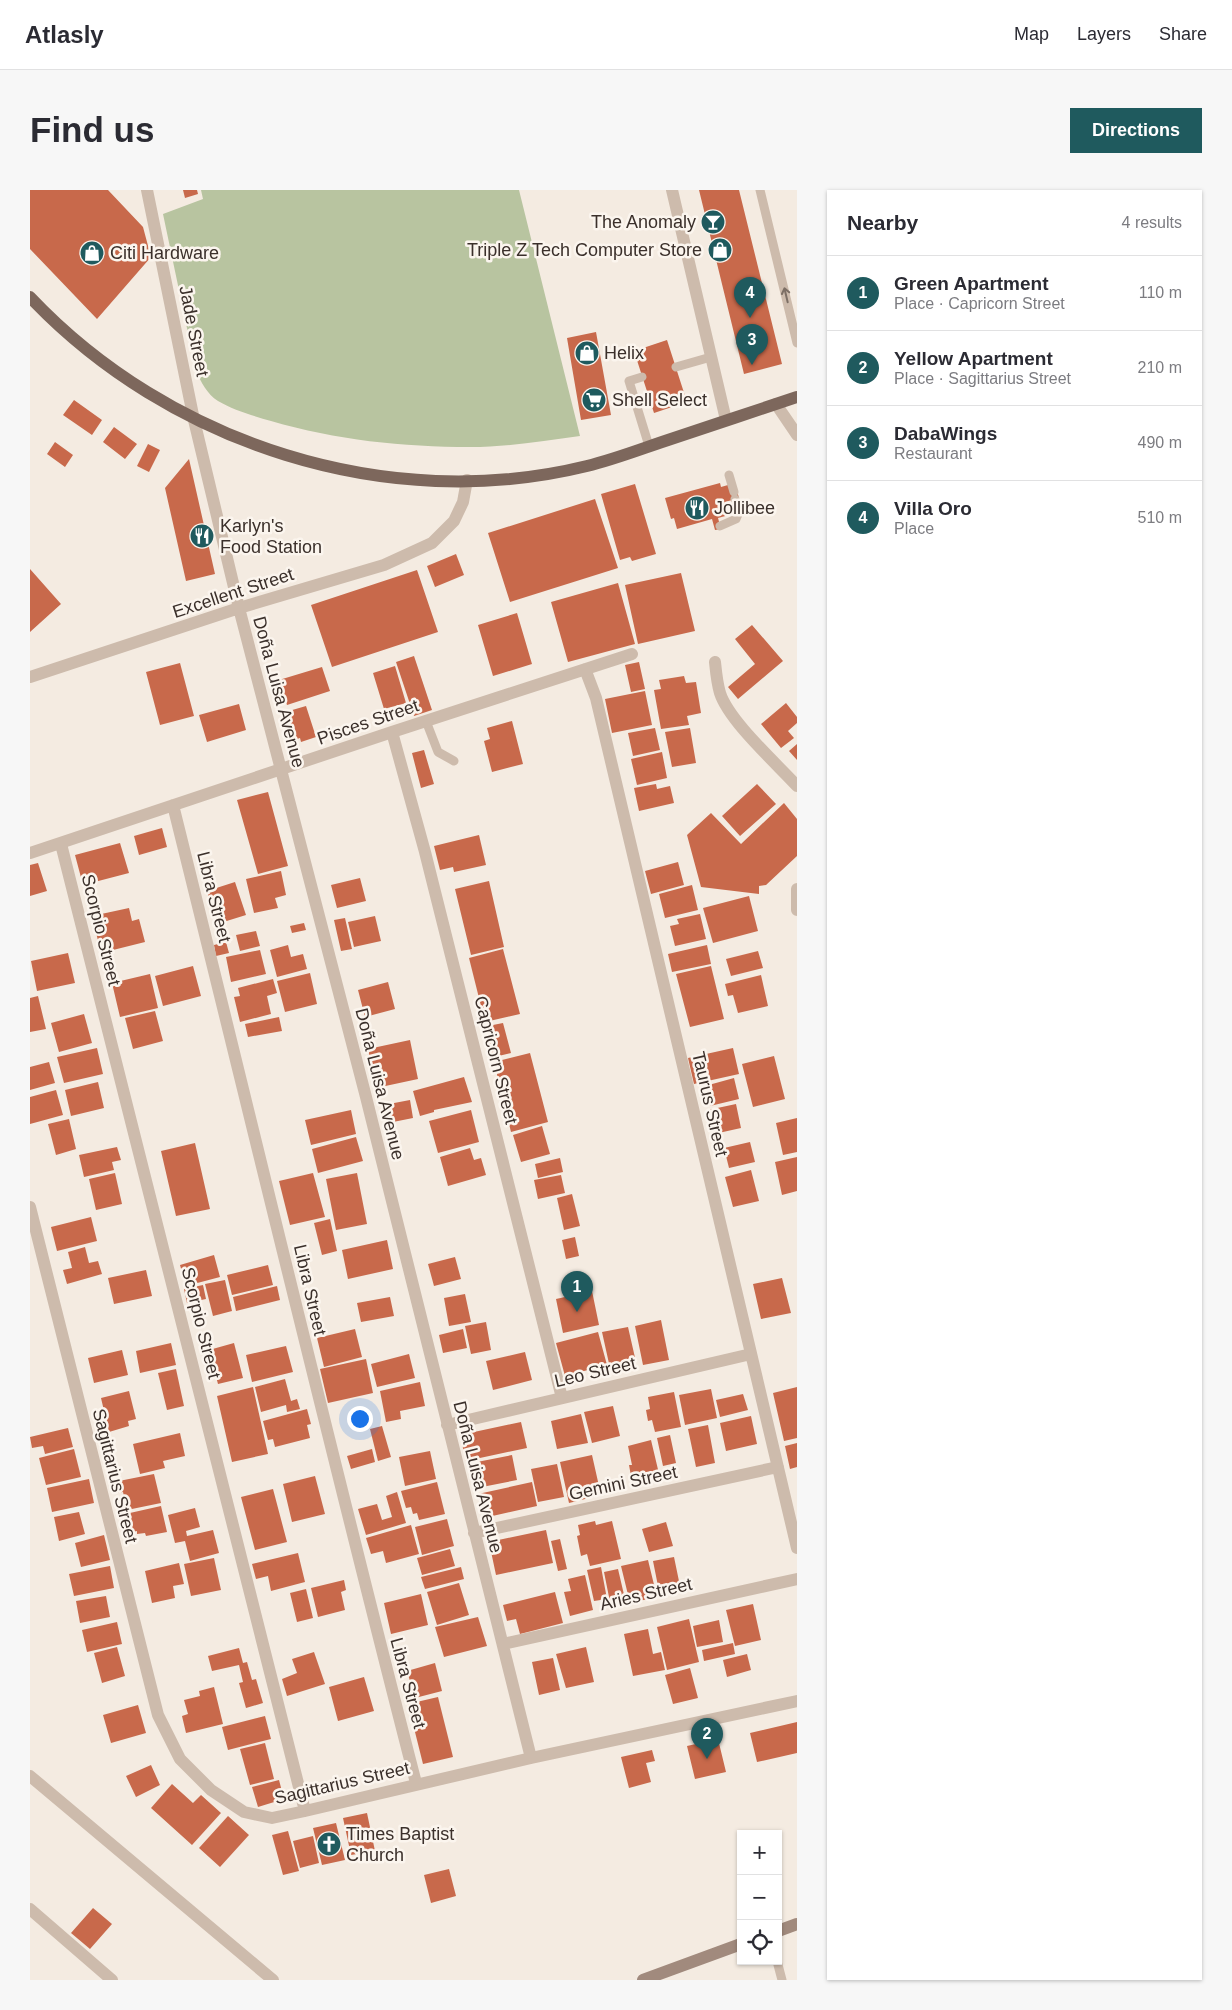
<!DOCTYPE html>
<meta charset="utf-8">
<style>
body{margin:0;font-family:Arial,sans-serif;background:#f7f7f7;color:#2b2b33}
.controls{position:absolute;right:15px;bottom:15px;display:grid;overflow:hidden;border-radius:0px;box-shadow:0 1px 4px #0004}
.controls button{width:45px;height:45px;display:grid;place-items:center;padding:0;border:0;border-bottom:1px solid #e1e1e2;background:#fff;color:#2b2b33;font:25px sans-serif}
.you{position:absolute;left:329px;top:1228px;width:18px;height:18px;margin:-12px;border:4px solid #fff;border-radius:50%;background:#1a73e8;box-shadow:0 0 0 8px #1a73e833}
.badge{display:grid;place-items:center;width:32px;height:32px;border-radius:50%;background:#1f5a5e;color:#fff;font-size:16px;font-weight:700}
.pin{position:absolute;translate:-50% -41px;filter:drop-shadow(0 1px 2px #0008)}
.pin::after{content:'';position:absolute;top:26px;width:18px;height:15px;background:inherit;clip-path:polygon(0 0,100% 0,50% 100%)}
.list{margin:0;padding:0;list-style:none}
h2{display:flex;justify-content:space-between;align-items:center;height:65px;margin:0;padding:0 20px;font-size:21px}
h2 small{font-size:16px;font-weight:400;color:#7c7c81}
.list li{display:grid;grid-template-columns:32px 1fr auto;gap:15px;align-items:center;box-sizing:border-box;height:75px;padding:0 20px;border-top:1px solid #e1e1e2}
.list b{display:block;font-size:19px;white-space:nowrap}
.list p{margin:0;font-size:16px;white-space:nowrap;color:#7c7c81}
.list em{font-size:16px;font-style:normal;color:#7c7c81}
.icon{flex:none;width:28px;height:28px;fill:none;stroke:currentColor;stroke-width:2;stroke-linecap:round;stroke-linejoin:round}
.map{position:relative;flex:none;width:767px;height:1790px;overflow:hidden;border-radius:0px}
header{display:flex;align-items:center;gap:30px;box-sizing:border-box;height:70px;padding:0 25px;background:#fff;border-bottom:1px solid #e1e1e2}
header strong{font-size:24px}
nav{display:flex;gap:28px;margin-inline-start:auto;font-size:18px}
.intro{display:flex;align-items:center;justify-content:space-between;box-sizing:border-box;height:120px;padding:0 30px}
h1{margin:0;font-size:35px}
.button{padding:12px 22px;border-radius:0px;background:#1f5a5e;color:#fff;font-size:18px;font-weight:700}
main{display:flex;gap:30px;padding:0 30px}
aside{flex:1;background:#fff;border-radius:0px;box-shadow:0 1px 4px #0004}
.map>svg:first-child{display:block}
.green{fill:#b8c4a0}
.building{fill:#c8694b}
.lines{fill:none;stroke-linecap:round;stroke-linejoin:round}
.service{stroke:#cdbbac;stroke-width:9}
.minor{stroke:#cdbbac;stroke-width:12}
.tertiary{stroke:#cdbbac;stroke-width:12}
.secondary{stroke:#a18a7d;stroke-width:12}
.primary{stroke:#7d675c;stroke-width:12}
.oneway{stroke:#7d6f65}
.labels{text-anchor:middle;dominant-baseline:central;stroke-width:5;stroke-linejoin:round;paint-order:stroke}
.poi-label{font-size:18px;fill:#3b302b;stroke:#fbf5ee;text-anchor:start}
.street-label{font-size:18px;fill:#3b302b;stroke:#fbf5ee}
</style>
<header>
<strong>Atlasly</strong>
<nav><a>Map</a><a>Layers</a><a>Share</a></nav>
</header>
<div class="intro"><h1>Find us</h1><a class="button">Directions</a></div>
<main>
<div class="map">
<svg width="767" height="1790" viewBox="0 0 767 1790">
<rect width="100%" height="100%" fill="#f4ebe1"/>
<path class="green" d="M171,0H489L550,246C513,251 477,257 440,257C373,257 306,250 241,231C224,226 203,220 188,211C177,204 171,192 166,181L133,24L173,9Z"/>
<path class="building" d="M0,0H78L113,37L121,67L67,129L0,59Z
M153,0H167L168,4L155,8Z
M669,0H709L752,174L714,184Z
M566,142L581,225L551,230L537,148Z
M637,150L657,212L624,223L604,161Z
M44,210L72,230L62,245L33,225Z
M84,237L107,254L95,269L73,252Z
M25,252L43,265L35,277L17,264Z
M118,254L130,260L119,282L107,276Z
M159,269L185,384L156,391L135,298Z
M690,293L691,297L698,295L707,301L709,308L695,312L699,325L688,328L691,339L685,340L682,329L647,339L644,328L641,329L635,308Z
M605,294L626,364L602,371L600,367L590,370L571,304Z
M565,309L588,378L480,412L458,343Z
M426,364L434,385L405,397L397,376Z
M0,379L31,414L0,442Z
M387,380L408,442L302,477L281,415Z
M651,383L665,441L608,454L595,395Z
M588,393L605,454L538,472L521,412Z
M487,423L502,474L463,486L448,435Z
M722,435L753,471L708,509L698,497L725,474L705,449Z
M384,466L402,520L384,526L366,472Z
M609,472L615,499L601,502L595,475Z
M150,473L164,526L130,535L116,482Z
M365,476L376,513L354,519L343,483Z
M292,477L300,501L257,515L249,490Z
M654,486L656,493L666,492L671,523L657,526L659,535L631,539L624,500L631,499L629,490Z
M615,501L622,535L582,543L575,509Z
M756,513L767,527V533L758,541L764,548L751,558L731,534Z
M209,514L216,540L177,552L169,525Z
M276,516L286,547L271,552L270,548L261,551L252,523Z
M482,531L493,574L462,582L454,551L460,549L457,538Z
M625,538L630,560L603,566L598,543Z
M660,538L666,573L642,577L635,542Z
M767,554V570L759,561Z
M394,560L404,594L391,598L382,563Z
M632,562L637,588L607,595L601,569Z
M626,594L627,599L640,596L644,613L609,621L604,598Z
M727,594L746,614L710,646L692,626Z
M238,602L258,676L228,684L207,610Z
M754,613L767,629V666L736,695L729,696V704L671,697L657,645L681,623L711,654Z
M132,638L137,657L109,665L104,646Z
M449,645L456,675L424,682L423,677L410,680L404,656Z
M90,653L99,683L53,695L45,665Z
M648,672L654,695L621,704L615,681Z
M8,673L17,701L0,706V675Z
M251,681L256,705L245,708L248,718L224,723L216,689Z
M330,688L336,711L307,718L301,695Z
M459,691L474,757L441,765L425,699Z
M205,692L216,725L187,734L177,701Z
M662,695L668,720L635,728L629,704Z
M719,706L728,741L683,753L673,718Z
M99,718L102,731L109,729L115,752L71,763L62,726Z
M670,724L676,749L645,756L640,736L649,734L647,729Z
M345,726L351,751L324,757L318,732Z
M315,728L322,759L311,761L304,730Z
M274,733L276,740L262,743L260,736Z
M226,741L230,756L210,761L206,745Z
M196,752L199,763L186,766L184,755Z
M258,755L261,767L273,764L277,779L247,787L240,760Z
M677,755L681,774L642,782L638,764Z
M473,759L490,824L455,832L439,768Z
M230,760L236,784L201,792L196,767Z
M728,761L733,778L701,786L696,769Z
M38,763L45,793L7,801L1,771Z
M163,776L171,806L133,816L125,786Z
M681,776L694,829L660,837L646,784Z
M280,783L287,814L255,822L247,791Z
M120,784L128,818L90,827L82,793Z
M731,785L738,816L708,823L703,805L698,806L695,794Z
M243,789L247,803L237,806L241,824L210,832L204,807L210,806L208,798Z
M358,792L365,819L335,827L328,800Z
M8,806L16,839L0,842V808Z
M125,821L133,851L103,859L95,828Z
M54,824L62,853L29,862L21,833Z
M249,827L252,841L218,847L215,834Z
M473,833L481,863L460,868L453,837Z
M380,850L388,889L346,898L338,859Z
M67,858L73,884L34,893L27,867Z
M703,858L709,884L664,894L658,868Z
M500,863L518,932L481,942L464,872Z
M744,866L755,909L723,917L712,874Z
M19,872L25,893L0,900V877Z
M434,887L442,912L404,920V922L390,926L383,901Z
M704,888L709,909L680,916L675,896Z
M68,892L74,918L41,926L35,900Z
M26,900L33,925L0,934V907Z
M380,910L383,928L363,932L359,914Z
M706,914L711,938L684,944L678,920Z
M321,920L326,944L281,955L275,930Z
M441,920L449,952L408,963L399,931Z
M767,928V962L753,965L746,933Z
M39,929L46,959L26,965L18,934Z
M512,936L520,964L491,972L483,945Z
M326,947L333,971L288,983L282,959Z
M720,952L725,972L699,978L694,958Z
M165,953L180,1019L146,1026L131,961Z
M87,957L91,970L82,972L84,980L54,987L49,965Z
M440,958L444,970L451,968L456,985L418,996L410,967Z
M767,967V1001L752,1005L745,972Z
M530,968L533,982L508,988L505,974Z
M721,980L729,1011L703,1017L695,987Z
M85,983L92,1014L66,1020L59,989Z
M283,983L295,1027L260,1035L249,991Z
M327,983L337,1034L306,1040L296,989Z
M531,985L535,1003L508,1009L504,990Z
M542,1004L550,1036L534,1040L527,1008Z
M61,1027L67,1051L27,1061L21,1037Z
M300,1029L307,1061L292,1065L284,1033Z
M545,1047L549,1066L536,1069L532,1050Z
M357,1050L363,1079L318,1089L312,1060Z
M55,1057L59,1073L68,1071L72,1084L37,1094L33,1080L42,1078L38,1062Z
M184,1065L190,1087L156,1096L150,1075Z
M425,1067L431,1089L404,1096L398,1074Z
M238,1075L243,1095L202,1105L197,1085Z
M116,1080L122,1106L84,1114L78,1088Z
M752,1088L761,1123L731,1129L723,1094Z
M195,1090L202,1121L183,1126L175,1094Z
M173,1095L176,1109L157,1113L154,1099Z
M247,1096L250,1110L206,1121L203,1107Z
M562,1101L569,1135L533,1143L526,1109Z
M435,1104L441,1132L419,1136L414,1108Z
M360,1107L364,1126L331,1132L327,1113Z
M631,1130L639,1170L613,1175L605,1136Z
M456,1132L461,1160L441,1164L435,1136Z
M598,1137L606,1172L580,1178L572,1142Z
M325,1139L332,1167L294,1177L287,1148Z
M433,1139L437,1158L413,1163L409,1145Z
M568,1142L577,1175L535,1186L526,1153Z
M141,1153L146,1175L110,1183L106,1161Z
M204,1153L213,1188L188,1194L179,1160Z
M256,1156L263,1182L222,1192L216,1165Z
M92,1160L98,1185L64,1193L58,1168Z
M495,1162L502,1190L463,1200L456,1171Z
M379,1164L385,1188L347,1197L341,1174Z
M336,1169L343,1203L298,1213L290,1179Z
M146,1179L154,1216L137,1220L128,1183Z
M255,1189L261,1211L267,1209L270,1219L257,1222L256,1215L231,1222L225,1197Z
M390,1192L395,1216L370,1221L371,1229L356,1232L350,1201Z
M223,1197L238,1264L202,1272L187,1206Z
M767,1197V1248L754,1251L743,1203Z
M681,1199L687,1228L655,1235L649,1205Z
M99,1201L106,1229L98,1231L99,1236L79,1242L71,1208Z
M644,1202L651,1237L625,1242L622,1230L618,1231L616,1220L620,1219L618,1207Z
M713,1204L718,1220L690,1227L686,1210Z
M583,1216L590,1246L562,1253L554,1222Z
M277,1219L281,1234L277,1235L280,1248L245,1257L243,1249L238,1250L233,1231Z
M551,1224L558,1253L527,1259L521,1231Z
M721,1226L727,1254L696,1261L690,1233Z
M491,1232L497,1258L436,1271L430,1245Z
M678,1235L685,1273L666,1277L658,1239Z
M352,1236L361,1267L348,1271L340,1239Z
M38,1238L43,1257L15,1264L13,1256L2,1258L0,1247Z
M150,1243L155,1266L133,1271L135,1278L110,1284L103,1254Z
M640,1245L646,1273L633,1276L627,1248Z
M621,1250L630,1288L615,1291L614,1287L606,1289L605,1285L601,1286L599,1275H602L598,1256Z
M767,1253V1277L760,1279L755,1256Z
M44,1259L51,1287L16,1295L9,1268Z
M342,1259L345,1272L321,1279L317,1266Z
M400,1261L406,1289L375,1296L369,1267Z
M482,1265L487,1290L452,1297L447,1272Z
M562,1265L571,1305L539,1313L530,1272Z
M527,1274L534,1307L508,1312L501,1279Z
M124,1284L131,1313L97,1320L93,1302L86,1303L84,1292Z
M285,1286L295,1324L262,1332L253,1294Z
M59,1289L64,1313L22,1322L17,1298Z
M407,1292L415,1324L389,1330L387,1323L383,1324L381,1317L376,1318L371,1301Z
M502,1292L507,1316L458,1327L456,1319L452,1320L448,1304Z
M243,1299L257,1352L225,1360L211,1307Z
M367,1302L376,1333L336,1345L328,1319L347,1314L352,1330L362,1327L356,1306Z
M131,1316L137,1342L116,1346L115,1343L107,1344V1341L99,1343L97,1332L92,1333L91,1325Z
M165,1318L170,1337L156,1341L157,1346L183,1340L189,1363L160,1371L155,1351L145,1353L138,1325Z
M49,1322L55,1344L29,1351L24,1327Z
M417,1329L424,1356L392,1365L385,1337Z
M565,1331L566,1335L582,1331L591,1369L560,1376L557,1364L551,1366L547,1346L550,1345L548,1335Z
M636,1332L643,1356L619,1362L612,1339Z
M381,1335L389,1364L356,1373L353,1361L341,1364L336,1348Z
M516,1340L523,1373L466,1385L459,1352Z
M74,1345L80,1370L51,1377L45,1353Z
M530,1349L537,1379L528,1381L521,1351Z
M420,1359L425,1376L392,1385L387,1368Z
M268,1363L275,1392L241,1401L238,1386L226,1389L222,1374Z
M644,1367L650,1396L629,1401L623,1371Z
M184,1368L191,1400L161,1406L154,1374Z
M618,1370L627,1407L600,1413L591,1376Z
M149,1373L154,1394L143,1396L145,1408L122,1413L115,1381Z
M80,1376L84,1398L44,1406L39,1384Z
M431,1377L434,1389L395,1399L391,1387Z
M571,1377L577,1409L564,1411L557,1380Z
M588,1379L595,1409L580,1412L574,1382Z
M555,1385L563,1420L540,1426L534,1402L541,1401L538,1389Z
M314,1390L316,1400L311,1402L315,1420L288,1427L281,1398Z
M429,1393L439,1425L407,1435L397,1402Z
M276,1399L283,1428L267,1432L260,1403Z
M525,1402L533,1433L490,1444L486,1429L477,1431L473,1415Z
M391,1404L398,1435L361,1444L354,1413Z
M76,1406L80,1427L50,1433L46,1411Z
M723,1414L731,1450L705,1456L696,1420Z
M448,1427L457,1456L414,1467L405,1437Z
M659,1429L669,1472L637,1480L627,1437Z
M689,1430L693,1452L667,1457L663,1436Z
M87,1432L92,1454L57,1462L52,1440Z
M618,1439L623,1464L631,1462L635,1480L603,1486L594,1444Z
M703,1453L705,1464L674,1471L672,1460Z
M87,1457L95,1486L72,1493L64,1463Z
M556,1457L564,1492L536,1498L526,1464Z
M209,1458L213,1473L217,1472L222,1490L226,1489L233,1513L216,1518L209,1493L213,1492L209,1475L182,1481L178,1466Z
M284,1462L295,1494L257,1506L252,1489L267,1483L262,1469Z
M717,1464L721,1480L697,1487L693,1470Z
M523,1468L530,1500L509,1505L502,1472Z
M405,1473L412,1501L385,1508L377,1481Z
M660,1478L668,1508L643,1514L635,1485Z
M334,1487L344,1521L308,1531L299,1497Z
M184,1497L193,1534L156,1543L152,1526L158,1524L154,1510L170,1506L169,1501Z
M408,1507L423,1567L393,1574L378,1514Z
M108,1515L116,1543L81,1553L73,1525Z
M235,1526L241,1549L198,1560L192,1537Z
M767,1532V1563L727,1572L720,1543Z
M688,1549L696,1582L665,1589L657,1556Z
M235,1553L244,1589L220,1595L210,1559Z
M622,1560L625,1571L616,1573L621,1592L599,1598L591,1567Z
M121,1575L130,1595L106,1607L96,1586Z
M249,1590L254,1609L228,1617L222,1597Z
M142,1594L163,1613L171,1605L191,1623L162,1655L121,1618Z
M337,1623L345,1661L321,1665L313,1628Z
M198,1626L219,1645L190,1677L169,1658Z
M306,1633L315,1670L292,1675L283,1638Z
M258,1641L269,1681L253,1685L242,1645Z
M283,1646L289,1673L270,1678L263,1651Z
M419,1679L426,1706L401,1713L394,1685Z
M63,1718L82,1734L60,1759L41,1743Z"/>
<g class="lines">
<path class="service" d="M730,0L767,153
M646,177L681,167
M612,187L599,191L619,256
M699,285L704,302
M690,336L706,329L709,322L705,309
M396,531L408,562L424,571
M747,1771L752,1790"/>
<path class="minor" d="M117,0L164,230L209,418L336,907L501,1568
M642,0L696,230
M685,472C686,482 687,493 690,503C699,531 746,573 767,596
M555,479L566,508L767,1358
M0,487L209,418L354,375L402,353L424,331L433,312L437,290
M362,542L395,662L532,1208
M143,615C224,941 302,1268 386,1593
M31,654L275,1621
M0,663L362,542L602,464
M767,699V720
M0,1017L128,1525L150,1569L181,1600L214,1622L242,1628L275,1621L501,1568L767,1511
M417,1235L721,1164
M444,1343L748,1277
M473,1454L767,1389
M0,1586L243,1790
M0,1719L82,1790"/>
<path class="tertiary" d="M746,214L767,245"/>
<path class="secondary" d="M748,1741L767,1734
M613,1790L711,1754"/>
<path class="primary" d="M0,107C139,254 358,325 557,276C586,269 616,257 644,248C685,234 726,221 767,207"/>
</g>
<defs><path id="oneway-shaft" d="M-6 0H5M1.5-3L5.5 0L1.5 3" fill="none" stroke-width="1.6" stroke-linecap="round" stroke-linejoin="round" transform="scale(1.25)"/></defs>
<use class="oneway" href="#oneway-shaft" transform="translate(756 105) rotate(-103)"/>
<defs>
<symbol id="bar-disc" viewBox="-11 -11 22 22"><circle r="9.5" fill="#1f5a5e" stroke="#fbf5ee"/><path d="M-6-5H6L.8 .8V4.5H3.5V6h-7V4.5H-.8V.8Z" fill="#fff"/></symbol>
<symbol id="shop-disc" viewBox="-11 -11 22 22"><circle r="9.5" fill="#1f5a5e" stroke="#fbf5ee"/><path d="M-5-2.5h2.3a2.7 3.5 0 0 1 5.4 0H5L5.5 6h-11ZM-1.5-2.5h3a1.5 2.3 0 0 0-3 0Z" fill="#fff"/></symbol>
<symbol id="supermarket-disc" viewBox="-11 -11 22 22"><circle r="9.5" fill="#1f5a5e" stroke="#fbf5ee"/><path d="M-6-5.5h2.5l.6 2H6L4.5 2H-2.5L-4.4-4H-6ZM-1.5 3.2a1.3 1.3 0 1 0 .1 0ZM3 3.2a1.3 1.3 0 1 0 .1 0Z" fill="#fff"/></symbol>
<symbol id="restaurant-disc" viewBox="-11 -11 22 22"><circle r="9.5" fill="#1f5a5e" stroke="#fbf5ee"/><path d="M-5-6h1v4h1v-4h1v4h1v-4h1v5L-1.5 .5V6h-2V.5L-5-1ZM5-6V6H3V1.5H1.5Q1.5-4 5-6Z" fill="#fff"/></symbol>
<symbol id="church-disc" viewBox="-11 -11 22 22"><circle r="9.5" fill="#1f5a5e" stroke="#fbf5ee"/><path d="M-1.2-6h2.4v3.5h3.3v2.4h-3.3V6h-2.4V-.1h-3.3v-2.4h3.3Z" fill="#fff"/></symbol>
</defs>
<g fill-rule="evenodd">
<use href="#bar-disc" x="669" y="18" width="28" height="28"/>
<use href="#shop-disc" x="676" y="46" width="28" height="28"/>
<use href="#shop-disc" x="48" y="49" width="28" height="28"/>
<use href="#shop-disc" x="543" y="149" width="28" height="28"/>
<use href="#supermarket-disc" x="550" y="196" width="28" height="28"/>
<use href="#restaurant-disc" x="653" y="304" width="28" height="28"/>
<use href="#restaurant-disc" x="158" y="332" width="28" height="28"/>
<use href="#church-disc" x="285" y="1640" width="28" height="28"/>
</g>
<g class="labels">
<g class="poi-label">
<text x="666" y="32" text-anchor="end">The Anomaly</text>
<text x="672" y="60" text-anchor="end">Triple Z Tech Computer Store</text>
<text x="80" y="63">Citi Hardware</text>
<text x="574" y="163">Helix</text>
<text x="582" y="210">Shell Select</text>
<text x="684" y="318">Jollibee</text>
<text x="190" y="336">Karlyn's<tspan x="190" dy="21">Food Station</tspan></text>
<text x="316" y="1644">Times Baptist<tspan x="316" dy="21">Church</tspan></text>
</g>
<g class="street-label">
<text transform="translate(164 141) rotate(79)">Jade Street</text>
<text transform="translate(203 403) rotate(-18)">Excellent Street</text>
<text transform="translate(249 502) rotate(75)">Doña Luisa Avenue</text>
<text transform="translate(338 532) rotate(-19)">Pisces Street</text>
<text transform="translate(184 707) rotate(76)">Libra Street</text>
<text transform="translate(71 740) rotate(76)">Scorpio Street</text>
<text transform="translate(466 870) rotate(76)">Capricorn Street</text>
<text transform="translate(350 894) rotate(76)">Doña Luisa Avenue</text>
<text transform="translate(680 914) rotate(77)">Taurus Street</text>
<text transform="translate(280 1100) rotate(77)">Libra Street</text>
<text transform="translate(171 1133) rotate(76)">Scorpio Street</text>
<text transform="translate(565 1182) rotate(-13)">Leo Street</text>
<text transform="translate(85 1286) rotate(76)">Sagittarius Street</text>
<text transform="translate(448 1287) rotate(76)">Doña Luisa Avenue</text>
<text transform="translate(593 1293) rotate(-12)">Gemini Street</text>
<text transform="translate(616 1404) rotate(-13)">Aries Street</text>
<text transform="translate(378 1493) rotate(75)">Libra Street</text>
<text transform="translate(312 1593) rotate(-13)">Sagittarius Street</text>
</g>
</g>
</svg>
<div class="controls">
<button>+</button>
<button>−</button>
<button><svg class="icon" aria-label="locate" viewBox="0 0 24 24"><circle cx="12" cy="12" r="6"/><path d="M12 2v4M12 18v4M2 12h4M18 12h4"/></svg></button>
</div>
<div class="you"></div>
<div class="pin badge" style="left:547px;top:1122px">1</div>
<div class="pin badge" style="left:677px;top:1569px">2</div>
<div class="pin badge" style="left:722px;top:175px">3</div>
<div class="pin badge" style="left:720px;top:128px">4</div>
</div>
<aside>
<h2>Nearby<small>4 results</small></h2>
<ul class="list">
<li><span class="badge">1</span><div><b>Green Apartment</b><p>Place · Capricorn Street</p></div><em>110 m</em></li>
<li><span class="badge">2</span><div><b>Yellow Apartment</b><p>Place · Sagittarius Street</p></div><em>210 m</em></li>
<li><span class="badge">3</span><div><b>DabaWings</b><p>Restaurant</p></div><em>490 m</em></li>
<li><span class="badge">4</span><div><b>Villa Oro</b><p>Place</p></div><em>510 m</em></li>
</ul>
</aside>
</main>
